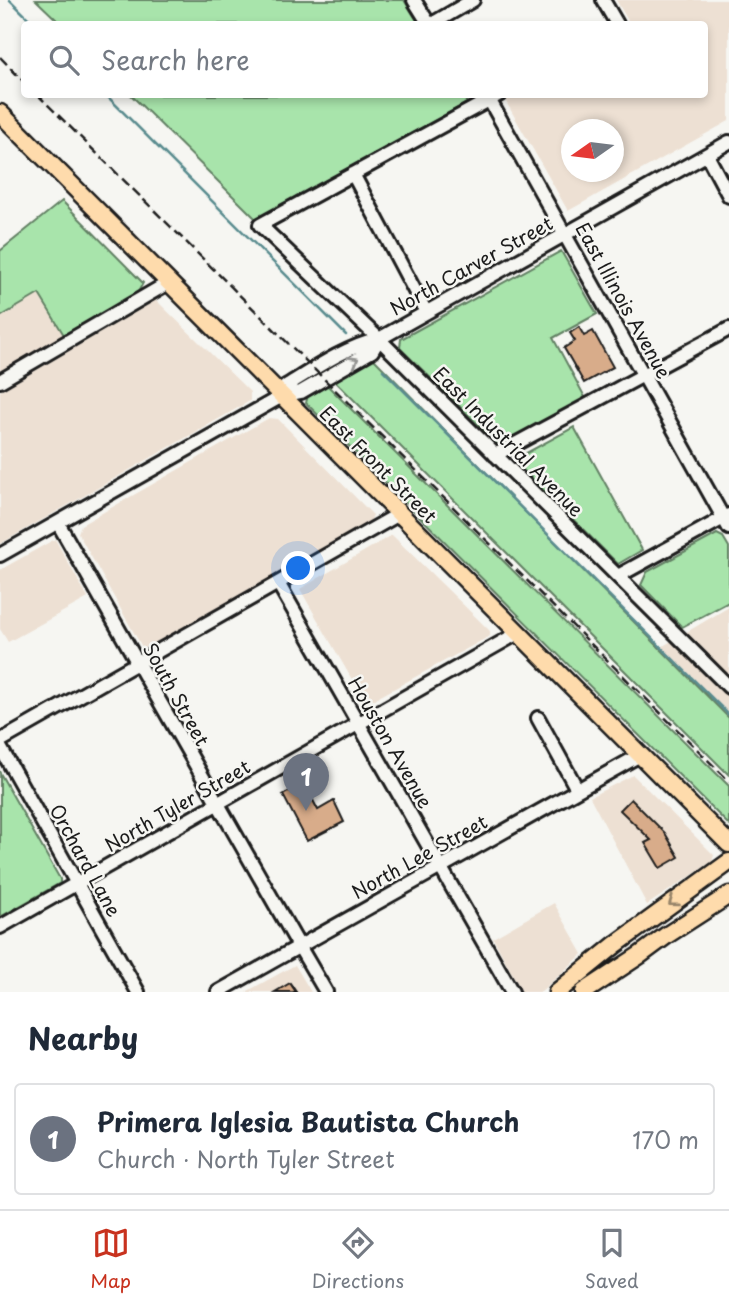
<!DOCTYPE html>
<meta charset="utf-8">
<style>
body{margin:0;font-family:"Playpen Sans",sans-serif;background:#f6f6f7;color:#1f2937}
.compass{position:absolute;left:561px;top:119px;width:63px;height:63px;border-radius:50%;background:#fff;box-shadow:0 4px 10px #0003;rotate:256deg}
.you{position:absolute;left:299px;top:569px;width:24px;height:24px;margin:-18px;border:5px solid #fff;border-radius:50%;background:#1a73e8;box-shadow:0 0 0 10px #1a73e833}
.badge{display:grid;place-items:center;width:46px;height:46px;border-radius:50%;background:#c8321e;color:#fff;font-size:23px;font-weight:700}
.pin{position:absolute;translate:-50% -58px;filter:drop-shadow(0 2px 4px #0008)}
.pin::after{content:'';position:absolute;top:37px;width:24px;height:21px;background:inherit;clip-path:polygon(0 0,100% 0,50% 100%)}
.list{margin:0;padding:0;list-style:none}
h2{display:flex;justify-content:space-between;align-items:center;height:91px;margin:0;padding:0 28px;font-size:30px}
h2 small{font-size:23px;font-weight:400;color:#747a83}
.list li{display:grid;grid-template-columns:46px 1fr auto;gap:21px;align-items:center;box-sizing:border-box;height:112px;margin:0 14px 14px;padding:0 14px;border:2px solid #e0e1e3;border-radius:7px}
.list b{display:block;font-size:26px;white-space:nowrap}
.list p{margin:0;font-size:23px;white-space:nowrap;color:#747a83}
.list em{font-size:23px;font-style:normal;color:#747a83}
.icon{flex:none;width:38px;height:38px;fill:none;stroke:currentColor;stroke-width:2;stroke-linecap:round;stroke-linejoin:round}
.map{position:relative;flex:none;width:729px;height:992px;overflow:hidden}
.search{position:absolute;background:#fff;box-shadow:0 4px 10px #0003;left:21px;right:21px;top:21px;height:77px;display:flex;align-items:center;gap:18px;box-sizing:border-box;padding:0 24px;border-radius:7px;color:#747a83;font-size:26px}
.sheet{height:217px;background:#fff}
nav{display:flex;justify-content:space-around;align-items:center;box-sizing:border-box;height:98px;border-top:2px solid #e0e1e3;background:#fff;font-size:19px;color:#747a83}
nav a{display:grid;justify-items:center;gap:4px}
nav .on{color:#c8321e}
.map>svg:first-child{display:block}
.built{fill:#ede0d3;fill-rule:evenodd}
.green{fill:#a8e4ab;stroke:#628064;stroke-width:2}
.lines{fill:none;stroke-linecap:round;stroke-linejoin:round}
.stream{stroke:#5a8c8f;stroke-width:2.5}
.building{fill:#d8ac8a;stroke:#1c1c1c;stroke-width:2}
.minor-casing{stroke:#1c1c1c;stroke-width:18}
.major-casing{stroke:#1c1c1c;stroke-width:21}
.minor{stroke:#f6f6f2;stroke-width:12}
.major{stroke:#fedbac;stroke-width:16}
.rail{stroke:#1c1c1c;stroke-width:2.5;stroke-dasharray:10 5;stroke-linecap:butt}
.oneway{stroke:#949492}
.oneway2{stroke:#98856b}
.labels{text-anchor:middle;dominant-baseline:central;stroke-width:5;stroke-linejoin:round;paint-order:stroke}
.street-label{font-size:19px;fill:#1c1c1c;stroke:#f6f6f2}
</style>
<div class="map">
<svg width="729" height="992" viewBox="0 0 729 992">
<rect width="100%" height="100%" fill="#f6f6f2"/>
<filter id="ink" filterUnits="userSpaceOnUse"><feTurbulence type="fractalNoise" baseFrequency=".0143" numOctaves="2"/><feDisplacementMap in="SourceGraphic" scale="14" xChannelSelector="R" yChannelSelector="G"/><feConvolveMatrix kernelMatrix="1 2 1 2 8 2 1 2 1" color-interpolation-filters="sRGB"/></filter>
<g filter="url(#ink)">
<path class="built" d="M616,0H729V121L568,211L505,100L514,94H704V24H630ZM572,130H614V172H572Z
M39,294L64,335L0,373V317Z
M156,300L250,392V401L0,544V391Z
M269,418L278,419L373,515L369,524L148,648L142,647L78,533L81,525Z
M392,535L490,631V636L366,704L300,589Z
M55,539L88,598L8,642L0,629V570Z
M729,607V714L658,649Z
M633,775L714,855L712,862L647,905L590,797Z
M554,903L583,954L540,992H522L493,938Z
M295,965L311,992H246Z"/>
<path class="green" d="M36,0H404L419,24H61Z
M462,95L467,103L256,219L131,95Z
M62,201L143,283L138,292L64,335L39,294L0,317V251Z
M561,251L597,314L553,338L586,399L499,445L400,348L401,339Z
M373,358L729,718V775L334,380Z
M326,384L729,786V825L306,403L308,395Z
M574,427L642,550L618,564L517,464L519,457Z
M717,534L723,537L729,547V602L682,627L641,585L647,572Z
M0,773L60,879V883L0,917Z"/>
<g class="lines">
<path class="stream" d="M10,0L34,24
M105,94L346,335
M383,370L729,715"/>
</g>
<path class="building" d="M579,327L584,336L593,331L613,367L584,383L564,348L575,341L570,333Z
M304,783L318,810L334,801L344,822L307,841L283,795Z
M631,799L665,833L679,857L660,868L645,843L651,840L620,810Z
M290,983L296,992H275Z"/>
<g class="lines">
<defs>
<path id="minor" d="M414,0L429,24
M603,0L617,24
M432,24L473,0
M482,94L490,101L729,528
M500,94L260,225L379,339L729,687
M707,155L729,196
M353,174L426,312
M0,381L168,283
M282,396L286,386C315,368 346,347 379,339L729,142
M495,455L729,329
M58,523L299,946L326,992
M0,555L282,396L301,392L372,351L379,339
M618,576L729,515
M278,583L512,992
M538,718L577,789
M0,741L399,514
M0,747L138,992
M0,927L518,633
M218,992L640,755"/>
<path id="major" d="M0,113L729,844
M557,992L615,945L729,862
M584,992L640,955L667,935L729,895"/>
</defs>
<use href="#minor" class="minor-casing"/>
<use href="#major" class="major-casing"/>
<use href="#minor" class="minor"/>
<use href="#major" class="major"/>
<path class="rail" d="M0,57L24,82
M37,94L729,781"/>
</g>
<defs><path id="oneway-chevron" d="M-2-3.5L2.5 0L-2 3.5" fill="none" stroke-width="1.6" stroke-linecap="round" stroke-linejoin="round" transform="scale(1.75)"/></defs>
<use class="oneway" href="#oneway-chevron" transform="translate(354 361) rotate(-30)"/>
<use class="oneway2" href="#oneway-chevron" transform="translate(673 902) rotate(144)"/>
</g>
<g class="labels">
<g class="street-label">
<text transform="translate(471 265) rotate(-29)">North Carver Street</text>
<text transform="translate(624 300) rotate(61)">East Illinois Avenue</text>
<text transform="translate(509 441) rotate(45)">East Industrial Avenue</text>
<text transform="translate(379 464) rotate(45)">East Front Street</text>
<text transform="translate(177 694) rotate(61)">South Street</text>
<text transform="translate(391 742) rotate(60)">Houston Avenue</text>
<text transform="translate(177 805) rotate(-30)">North Tyler Street</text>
<text transform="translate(419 856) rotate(-29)">North Lee Street</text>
<text transform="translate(86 860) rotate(61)">Orchard Lane</text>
</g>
</g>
</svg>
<svg class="compass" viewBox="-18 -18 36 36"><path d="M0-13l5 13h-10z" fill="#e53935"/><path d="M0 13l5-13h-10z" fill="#747a83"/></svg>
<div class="you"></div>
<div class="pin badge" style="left:306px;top:811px;background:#6b7280">1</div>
<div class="search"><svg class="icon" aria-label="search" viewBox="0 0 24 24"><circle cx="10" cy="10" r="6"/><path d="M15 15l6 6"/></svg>Search here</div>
</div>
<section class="sheet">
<h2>Nearby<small></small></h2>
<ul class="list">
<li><span class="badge" style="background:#6b7280">1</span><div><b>Primera Iglesia Bautista Church</b><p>Church · North Tyler Street</p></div><em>170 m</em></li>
</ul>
</section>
<nav>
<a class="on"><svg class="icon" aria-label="map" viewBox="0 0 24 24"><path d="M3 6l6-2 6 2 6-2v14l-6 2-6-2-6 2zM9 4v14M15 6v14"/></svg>Map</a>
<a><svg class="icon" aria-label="directions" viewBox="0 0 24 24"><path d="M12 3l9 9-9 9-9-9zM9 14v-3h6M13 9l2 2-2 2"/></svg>Directions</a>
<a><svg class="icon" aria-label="saved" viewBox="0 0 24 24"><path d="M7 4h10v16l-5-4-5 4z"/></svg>Saved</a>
</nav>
